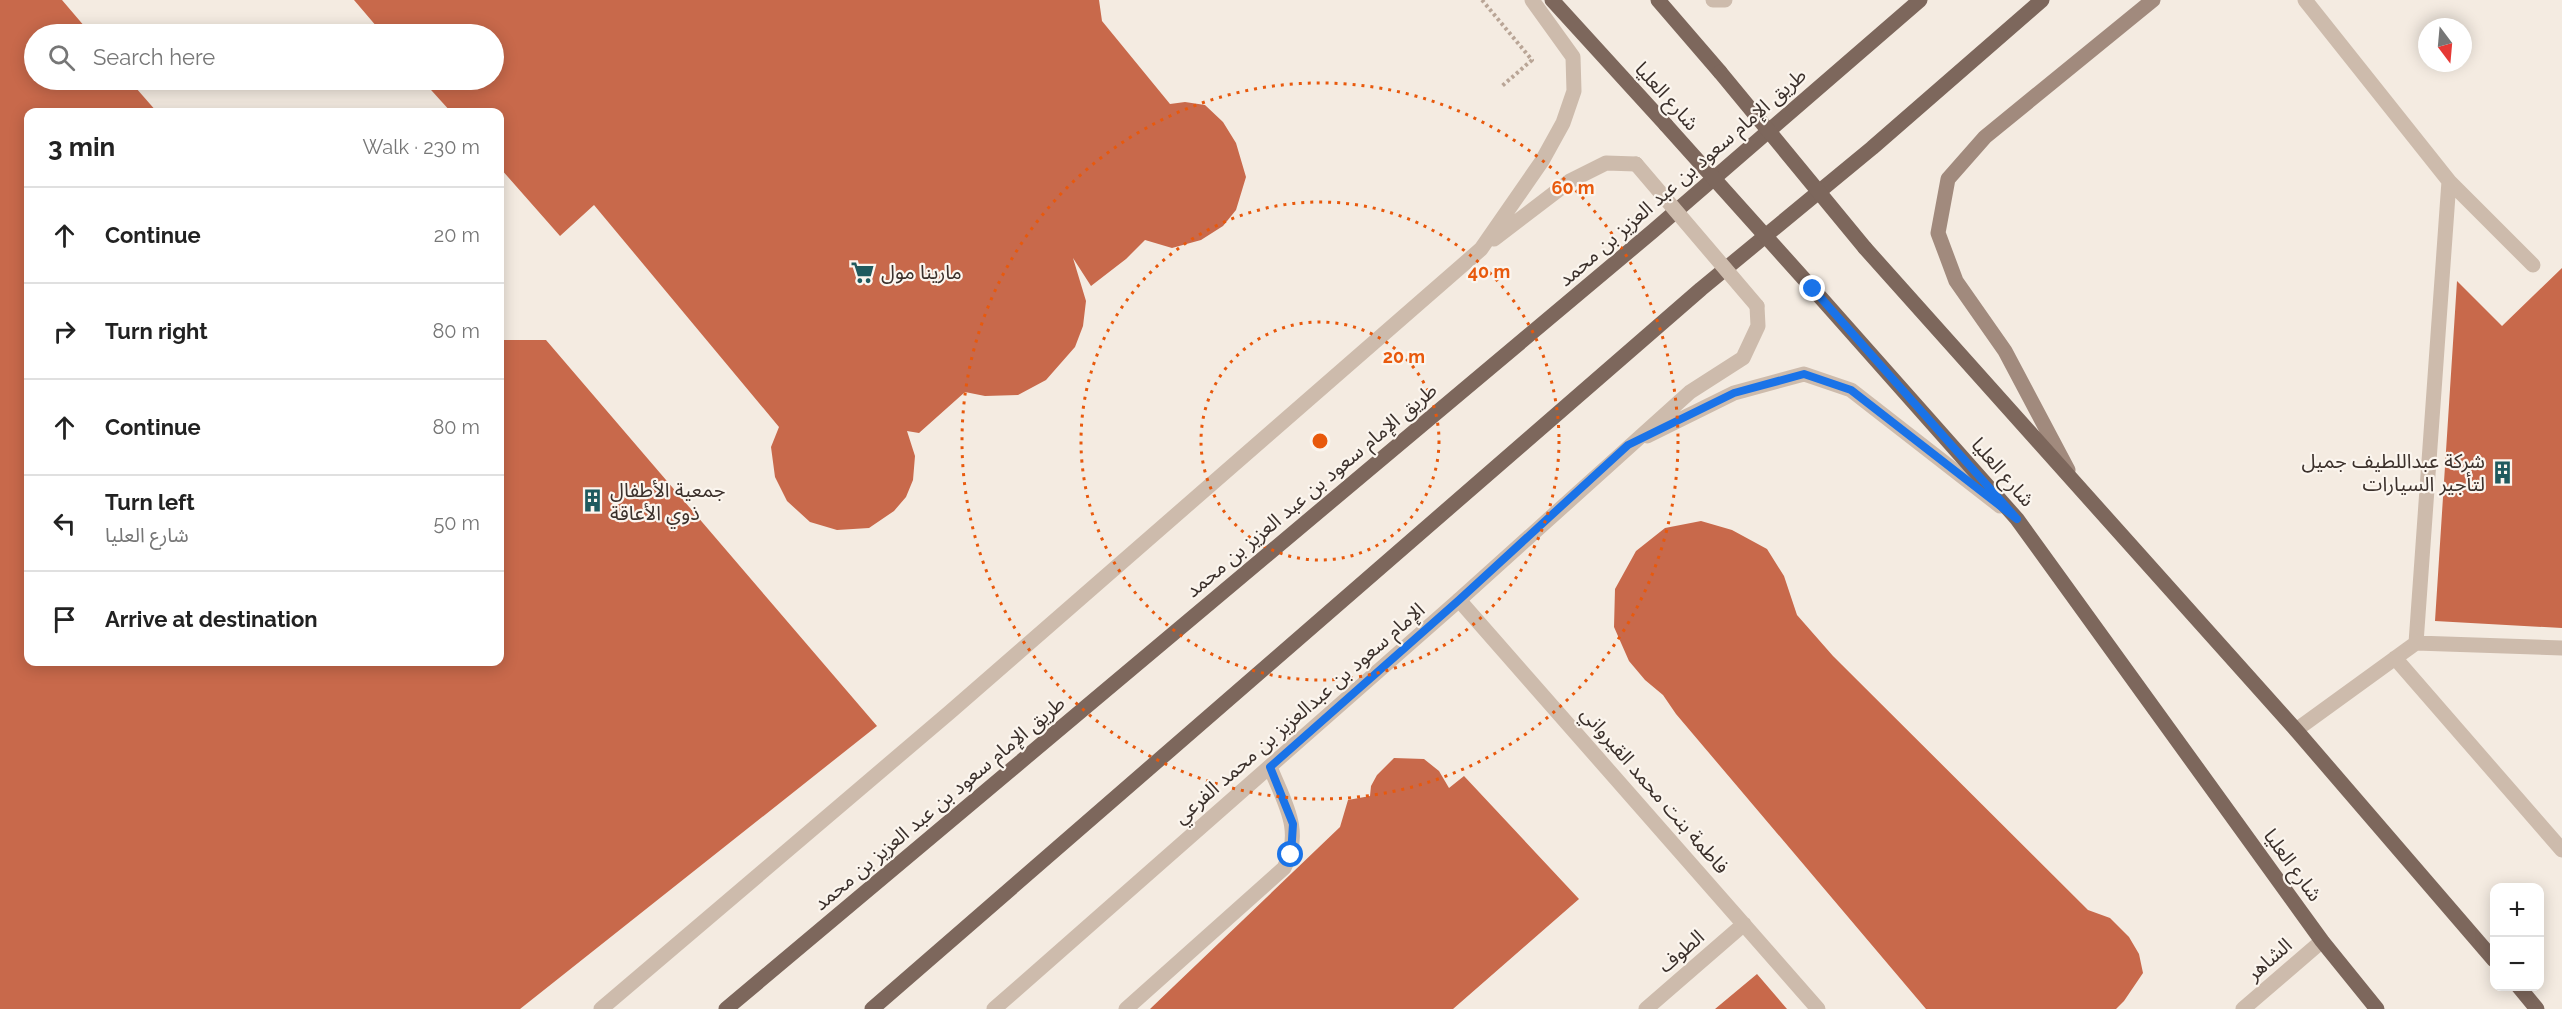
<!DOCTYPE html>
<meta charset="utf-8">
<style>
body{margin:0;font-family:Raleway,"Noto Sans Arabic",sans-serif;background:#f6f6f6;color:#222}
.controls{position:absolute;right:18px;bottom:18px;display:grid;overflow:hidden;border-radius:12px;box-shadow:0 3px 15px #0003}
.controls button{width:54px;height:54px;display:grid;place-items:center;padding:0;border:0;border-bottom:2px solid #e0e0e0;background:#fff;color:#222;font:30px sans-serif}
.compass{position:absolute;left:2418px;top:18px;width:54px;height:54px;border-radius:50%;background:#fff;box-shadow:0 3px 15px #0003;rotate:164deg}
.stop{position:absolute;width:18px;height:18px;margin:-14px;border:4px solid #1a73e8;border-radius:50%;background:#fff}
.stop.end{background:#1a73e8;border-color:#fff;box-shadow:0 2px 6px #0008}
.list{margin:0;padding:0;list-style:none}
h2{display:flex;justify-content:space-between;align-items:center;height:78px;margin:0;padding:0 24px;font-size:26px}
h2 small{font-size:20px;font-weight:400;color:#767676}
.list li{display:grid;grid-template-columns:39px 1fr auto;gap:18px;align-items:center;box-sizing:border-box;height:96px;padding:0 24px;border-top:2px solid #e0e0e0}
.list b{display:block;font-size:22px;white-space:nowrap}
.list p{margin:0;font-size:20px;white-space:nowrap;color:#767676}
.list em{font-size:20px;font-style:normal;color:#767676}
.icon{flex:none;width:33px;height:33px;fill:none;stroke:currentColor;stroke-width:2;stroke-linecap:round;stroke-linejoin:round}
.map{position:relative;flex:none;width:2562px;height:1009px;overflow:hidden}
.search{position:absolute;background:#fff;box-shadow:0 3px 15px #0003;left:24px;top:24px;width:480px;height:66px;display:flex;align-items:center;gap:15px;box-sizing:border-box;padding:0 21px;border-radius:33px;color:#767676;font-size:22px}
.panel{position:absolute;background:#fff;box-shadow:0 3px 15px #0003;left:24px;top:108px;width:480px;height:558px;border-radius:12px}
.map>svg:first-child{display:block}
.building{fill:#c8694b}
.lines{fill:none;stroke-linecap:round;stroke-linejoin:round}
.path{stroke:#b9a596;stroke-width:4;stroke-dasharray:3 3;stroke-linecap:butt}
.service{stroke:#cdbbac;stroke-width:15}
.minor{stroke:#cdbbac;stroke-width:15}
.tertiary{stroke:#cdbbac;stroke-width:15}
.secondary{stroke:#a18a7d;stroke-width:15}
.primary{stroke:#7d675c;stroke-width:15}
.tertiary-bridge{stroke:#cdbbac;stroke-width:15}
.primary-bridge{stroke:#7d675c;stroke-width:15}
.route{stroke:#1a73e8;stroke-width:8}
.ring{fill:none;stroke:#e8590c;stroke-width:3;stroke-dasharray:3 6}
.labels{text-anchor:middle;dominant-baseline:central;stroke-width:4.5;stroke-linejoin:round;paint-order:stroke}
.street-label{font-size:20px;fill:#3b302b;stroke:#fbf5ee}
.poi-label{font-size:20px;fill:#3b302b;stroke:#fbf5ee;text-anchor:start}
.centre{fill:#e8590c;stroke:#fbf5ee;stroke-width:3}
.ring-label{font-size:18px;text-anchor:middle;font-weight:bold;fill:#e8590c;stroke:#fbf5ee;stroke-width:4.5;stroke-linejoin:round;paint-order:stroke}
</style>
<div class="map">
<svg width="2562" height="1009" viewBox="0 0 2562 1009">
<rect width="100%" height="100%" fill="#f4ebe1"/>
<path class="building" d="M0,0H62L91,34H34V80H129L157,112H28V662H500V340H546L877,726L520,1009H0Z
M354,0H1099L1102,21L1170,104L1185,102L1205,105L1223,122L1236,143L1246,177L1236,210L1223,226L1201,240L1172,248L1145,240L1126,259L1091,286L1073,258L1086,301L1083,326L1075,347L1046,380L1018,395L985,396L965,392L919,433L907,431L915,456L913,480L906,497L894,511L869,528L837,530L810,522L787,501L775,477L771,447L779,427L594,205L560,236L500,168V112H451L422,80H494V34H383Z
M2562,268V628L2435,621L2457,281L2502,326Z
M1701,521L1732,530L1767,549L1784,576L1797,615L1833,656L2088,910L2110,918L2129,937L2139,954L2143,973L2124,1001L2116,1009H1926L1676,714L1663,695L1645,680L1629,661L1614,627L1615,589L1636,551L1665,528Z
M1394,758L1424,759L1439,771L1449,788L1464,776L1579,899L1453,1009H1150L1340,827L1348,800L1370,796L1371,786L1377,775Z
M1757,974L1787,1009H1715Z"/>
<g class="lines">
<path class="path" d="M1482,0L1532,60L1502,86"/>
<path class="service" d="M2449,181L2533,265
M2416,643L2562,648
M2395,658L2562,850
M2296,730L2416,643L2449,181L2305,0
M1126,1009L1284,868C1304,831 1284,802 1270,767"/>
<path class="minor" d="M1459,600L1818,1009
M1646,1009L1744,924
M2243,1009L2322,941"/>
<path class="tertiary" d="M1713,0H1725
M1494,239L1570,181L1606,163L1636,164
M1647,436L1734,393L1804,374L1851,390L2000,506
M601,1009L950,712L1481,249L1542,161L1563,123L1574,91L1573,57L1532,0
M994,1009L1459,600L1690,392L1743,358L1758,326L1757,306"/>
<path class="secondary" d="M2068,470L2005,351L1956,281L1938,233L1948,179L1985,137L2153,0"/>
<path class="primary" d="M1552,0L1666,125
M1658,0L1720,72
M1865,248L2296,730L2494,960
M1813,289L2017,519L2322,941L2377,1009
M2518,986L2537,1009
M726,1009L1653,231L1920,0
M872,1009L1701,289L1872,148L2042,0"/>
<path class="tertiary-bridge" d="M1636,164L1757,306"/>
<path class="primary-bridge" d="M1720,72L1865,248
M1666,125L1813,289"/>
</g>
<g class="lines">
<path class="route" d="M1291,855L1293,824L1270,767L1459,600L1628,445L1734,393L1804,374L1851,390L2017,519L1813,289"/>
</g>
<g class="ring">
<circle cx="1320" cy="441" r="119"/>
<circle cx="1320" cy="441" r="239"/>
<circle cx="1320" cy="441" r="358"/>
</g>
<defs>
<symbol id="supermarket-bare" viewBox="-9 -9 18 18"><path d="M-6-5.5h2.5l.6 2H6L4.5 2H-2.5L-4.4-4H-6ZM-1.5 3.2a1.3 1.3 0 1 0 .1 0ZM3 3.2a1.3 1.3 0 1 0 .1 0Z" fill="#1f5a5e" stroke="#fbf5ee" stroke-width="2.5" paint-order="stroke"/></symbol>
<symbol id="building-bare" viewBox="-9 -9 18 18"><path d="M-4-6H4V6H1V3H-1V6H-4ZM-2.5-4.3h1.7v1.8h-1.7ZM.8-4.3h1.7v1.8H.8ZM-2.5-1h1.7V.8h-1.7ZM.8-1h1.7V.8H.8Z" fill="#1f5a5e" stroke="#fbf5ee" stroke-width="2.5" paint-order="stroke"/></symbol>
</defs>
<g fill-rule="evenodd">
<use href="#supermarket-bare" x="846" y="256" width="33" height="33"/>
<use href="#building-bare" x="2486" y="456" width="33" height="33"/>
<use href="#building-bare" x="576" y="484" width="33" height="33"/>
</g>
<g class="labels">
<g class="street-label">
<text transform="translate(1667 96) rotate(48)">شارع العليا</text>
<text transform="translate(1682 177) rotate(-41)">طريق الإمام سعود بن عبد العزيز بن محمد</text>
<text transform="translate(2003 472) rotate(49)">شارع العليا</text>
<text transform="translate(1311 490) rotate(-40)">طريق الإمام سعود بن عبد العزيز بن محمد</text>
<text transform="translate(1299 713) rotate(-41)">الإمام سعود بن عبدالعزيز بن محمد الفرعي</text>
<text transform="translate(1655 790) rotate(49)">فاطمة بنت محمد القيرواني</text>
<text transform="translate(939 803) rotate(-40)">طريق الإمام سعود بن عبد العزيز بن محمد</text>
<text transform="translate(2293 865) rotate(54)">شارع العليا</text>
<text transform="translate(1681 951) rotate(-41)">الطوف</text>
<text transform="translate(2269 959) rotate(-41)">الشاهر</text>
</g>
<g class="poi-label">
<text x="881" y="272">مارينا مول</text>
<text x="2485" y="461" text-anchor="end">شركة عبداللطيف جميل<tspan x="2485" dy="23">لتأجير السيارات</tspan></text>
<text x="610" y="490">جمعية الأطفال<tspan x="610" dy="23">ذوي الأعاقة</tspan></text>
</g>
</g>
<circle cx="1320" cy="441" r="9" class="centre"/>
<g class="ring-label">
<text x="1573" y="194">60 m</text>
<text x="1489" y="278">40 m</text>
<text x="1404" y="363">20 m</text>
</g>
</svg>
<div class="controls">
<button>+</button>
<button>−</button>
</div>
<svg class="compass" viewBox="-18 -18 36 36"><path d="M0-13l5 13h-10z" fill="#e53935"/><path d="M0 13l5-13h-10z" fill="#767676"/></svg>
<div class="stop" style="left:1291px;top:855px"></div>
<div class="stop end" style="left:1813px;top:289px"></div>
<div class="search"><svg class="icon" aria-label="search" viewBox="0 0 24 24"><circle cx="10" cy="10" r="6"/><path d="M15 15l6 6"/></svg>Search here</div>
<section class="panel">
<h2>3 min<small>Walk · 230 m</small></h2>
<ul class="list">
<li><svg class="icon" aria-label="ahead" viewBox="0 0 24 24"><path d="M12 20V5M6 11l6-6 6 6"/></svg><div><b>Continue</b></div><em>20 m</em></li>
<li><svg class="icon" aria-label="right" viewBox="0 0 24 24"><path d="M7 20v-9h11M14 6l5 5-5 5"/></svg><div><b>Turn right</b></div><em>80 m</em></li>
<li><svg class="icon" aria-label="ahead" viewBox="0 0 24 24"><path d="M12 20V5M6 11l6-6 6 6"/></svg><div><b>Continue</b></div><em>80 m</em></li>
<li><svg class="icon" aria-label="left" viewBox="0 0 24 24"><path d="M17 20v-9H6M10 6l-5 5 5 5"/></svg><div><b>Turn left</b><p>شارع العليا</p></div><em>50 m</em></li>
<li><svg class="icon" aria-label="arrive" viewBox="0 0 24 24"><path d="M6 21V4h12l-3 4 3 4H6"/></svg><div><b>Arrive at destination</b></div></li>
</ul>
</section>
</div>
